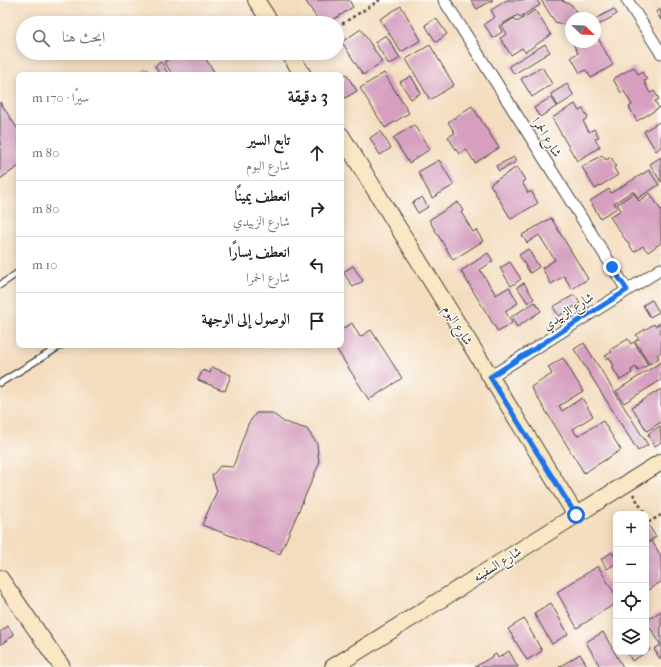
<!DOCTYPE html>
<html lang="ar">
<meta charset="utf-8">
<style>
body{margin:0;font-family:"IM FELL French Canon",Amiri,serif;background:#f2f2f2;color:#202124;direction:rtl}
.controls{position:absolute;right:12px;bottom:12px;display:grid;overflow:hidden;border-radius:8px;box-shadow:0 2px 10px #0003}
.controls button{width:36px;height:36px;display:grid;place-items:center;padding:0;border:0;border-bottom:1px solid #e0e0e0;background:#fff;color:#202124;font:20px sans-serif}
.compass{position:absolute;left:565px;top:12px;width:36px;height:36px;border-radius:50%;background:#fff;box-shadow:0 2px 10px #0003;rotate:113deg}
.stop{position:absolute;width:12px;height:12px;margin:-9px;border:3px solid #1a73e8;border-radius:50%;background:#fff}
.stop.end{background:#1a73e8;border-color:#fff;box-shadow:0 1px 4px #0008}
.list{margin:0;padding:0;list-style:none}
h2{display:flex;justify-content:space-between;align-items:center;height:52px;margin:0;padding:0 16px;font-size:17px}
h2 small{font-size:13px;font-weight:400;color:#757577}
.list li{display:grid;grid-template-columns:26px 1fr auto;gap:12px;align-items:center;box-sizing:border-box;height:56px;padding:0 16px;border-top:1px solid #e0e0e0}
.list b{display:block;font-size:15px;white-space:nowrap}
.list p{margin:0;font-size:13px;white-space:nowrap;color:#757577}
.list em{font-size:13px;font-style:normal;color:#757577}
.icon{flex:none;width:22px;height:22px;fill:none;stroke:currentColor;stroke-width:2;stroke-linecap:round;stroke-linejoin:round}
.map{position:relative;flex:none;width:661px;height:667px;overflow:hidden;direction:ltr}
.search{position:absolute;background:#fff;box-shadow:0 2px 10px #0003;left:16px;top:16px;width:328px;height:44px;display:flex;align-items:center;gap:10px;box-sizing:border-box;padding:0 14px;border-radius:22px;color:#757577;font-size:15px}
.panel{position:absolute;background:#fff;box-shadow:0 2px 10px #0003;left:16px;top:72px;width:328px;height:276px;border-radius:8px;direction:rtl}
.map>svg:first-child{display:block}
.building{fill:#d69fbf}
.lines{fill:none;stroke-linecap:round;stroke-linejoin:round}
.lane-casing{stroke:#494641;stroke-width:8}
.street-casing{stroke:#494641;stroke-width:13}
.secondary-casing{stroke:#494641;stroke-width:18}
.path{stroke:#494641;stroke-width:2.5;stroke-dasharray:3 3;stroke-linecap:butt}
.lane{stroke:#fff;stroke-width:5.5}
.street{stroke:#fff;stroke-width:11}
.secondary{stroke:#fae7c3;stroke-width:16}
.route{stroke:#1a73e8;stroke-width:5}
.labels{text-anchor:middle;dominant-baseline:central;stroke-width:3;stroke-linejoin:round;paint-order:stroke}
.street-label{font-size:13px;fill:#2b2b2b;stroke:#fdfcf7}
</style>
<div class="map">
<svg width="661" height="667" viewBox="0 0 661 667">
<rect width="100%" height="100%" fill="#fdfcf7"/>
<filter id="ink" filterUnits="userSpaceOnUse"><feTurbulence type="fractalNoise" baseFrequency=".025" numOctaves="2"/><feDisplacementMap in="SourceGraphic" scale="8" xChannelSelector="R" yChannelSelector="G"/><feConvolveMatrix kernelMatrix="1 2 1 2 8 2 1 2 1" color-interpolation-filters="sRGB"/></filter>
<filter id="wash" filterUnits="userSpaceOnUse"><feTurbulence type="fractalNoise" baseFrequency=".012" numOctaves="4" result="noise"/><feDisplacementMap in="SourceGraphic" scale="16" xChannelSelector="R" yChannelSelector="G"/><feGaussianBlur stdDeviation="0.9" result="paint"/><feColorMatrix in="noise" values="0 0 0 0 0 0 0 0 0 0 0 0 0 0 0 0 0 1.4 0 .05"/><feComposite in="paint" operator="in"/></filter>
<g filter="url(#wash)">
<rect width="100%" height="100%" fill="#f4ddbf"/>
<g id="blocks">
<path class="building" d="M305,0H349L353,7L328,23H320Z
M471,0H493L477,9Z
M507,0H537L540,5L520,17L518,15L499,26L502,32L493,38L484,24L495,17L491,10Z
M541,0H564L562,1L572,5L578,16L576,18H571V24L567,26L555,22Z
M401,6L421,40L401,52L380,19Z
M614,9L617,14L595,27V19Z
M661,9V20L656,12Z
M535,10L551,35L525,52L522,48L511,55L500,38L507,34L502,26L514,18L517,22Z
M436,18L447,34L436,42L425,25Z
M361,29L382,62L363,75L342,42Z
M595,33L613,65L591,78L586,70L580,73L571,57L578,53L573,44L576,42H595Z
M386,35L400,58L389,65L375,42Z
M545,44L550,52L514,74L509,66Z
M430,45L454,85L430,100L406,59Z
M178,53H202L216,75H173L164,62Z
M161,62L169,75H160L155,66Z
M542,67L552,84L532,97L521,79Z
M634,67L638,74L642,72L647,80L644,81L650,93L654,91L659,99L655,101L659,108L637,121L629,107L632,105L624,91L621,93L613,79Z
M147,69L151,75H138Z
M384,73L409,113L385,128L360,88Z
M346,74L357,91L345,98L341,91V77Z
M411,76L421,93L411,99L400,82Z
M567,84L574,96L558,106L551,94Z
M551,97L557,106L540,117L534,108Z
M0,102L19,131V166L0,179Z
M575,104L579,111L583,109L588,118L583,121L589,132L594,129L599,137L595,139L600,147L577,161L552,118Z
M472,106L499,148L475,163L466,149L459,154L448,137L455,133L448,122Z
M661,121V147L656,151L644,131Z
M414,125L430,149L409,163L393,138Z
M380,131L391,148L380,155L370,138Z
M602,155L606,160L611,157L616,166L614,168L618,175L595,189L582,167Z
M514,157L516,162L499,171L496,166Z
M661,157V182L650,164Z
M439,160L454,185L432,198L418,172Z
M517,167L525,180L522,182L528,193L531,191L538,203L511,219L490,184Z
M649,170L659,185L638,198L633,191L614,203L617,208L600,218L590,201L609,189L611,193Z
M634,193L639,201L650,193L661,210V243L648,252L643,246L634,252L610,217L621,210L617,204Z
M422,197L428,207L418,213L412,203Z
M458,202L463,211L461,212L473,232L476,230L483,241L453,260L429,220Z
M551,218L588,279L572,289L564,276L551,284L542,268L555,260L539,235L527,243L522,235Z
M528,249L539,267L530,273L519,255Z
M488,253L493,261L480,270L496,295L509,287L518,303L505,311L512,323L498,332L461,271Z
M510,262L521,279L511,286L500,268Z
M353,266L363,281L353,287L343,272Z
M524,283L534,299L528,303L517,287Z
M574,295L580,303L559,316L553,307Z
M652,300L659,312L650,317L643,305Z
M535,302L541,311L517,327L511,317Z
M352,323L360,337L371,330L402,378L369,400L334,345H341V330Z
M661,323V352L657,355L659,358L649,364L635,341L639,339L636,335L654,324L655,326Z
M628,339L631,344L634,342L648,365L638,371L636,367L631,370L632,373L620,380L612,367L614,366L609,357L607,359L605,356L612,352L610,350Z
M584,343L648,445L638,451L574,349Z
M563,358L583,391L559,406L562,411L582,398L593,416L573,429L577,436L603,421L621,450L584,473L531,387L552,374L548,367Z
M661,362V380L624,403L616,391Z
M212,367L231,375L225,391L198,380L203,370L210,373Z
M661,389V422L647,431L632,407Z
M256,413H272L284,422L307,429L317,444L319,464L280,554L202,525L217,491L212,476L220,466L233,467L248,424Z
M660,426L661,442L655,446L648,434Z
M649,526L656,537L646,543V528Z
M652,541L661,556V582L646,591V545Z
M612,552L616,559V563L607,569L601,559Z
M598,566L616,596V603L577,628L557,592Z
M551,603L568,634L552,644L534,613Z
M661,611V660L654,649L661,645L646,621Z
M524,619L542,651L527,660L508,629Z
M8,626L14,635L0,645V632Z
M603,632L623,667H600L586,642Z
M646,644L650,650L632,661L627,652H646Z
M509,651L518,667H475L496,654L498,658Z
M580,654L588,667H559Z"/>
</g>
</g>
<g filter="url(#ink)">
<use href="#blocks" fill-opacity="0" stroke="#494641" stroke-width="1"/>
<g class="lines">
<defs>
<path id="lane" d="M0,285L19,272
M0,383L62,345"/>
<path id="street" d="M444,0L627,290
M627,0L661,53
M490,377L661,269"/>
<path id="secondary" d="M256,0L271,23
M289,53L303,75
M341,135L576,515
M0,578L62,667
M333,667L661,462"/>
</defs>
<use href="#lane" class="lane-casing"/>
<use href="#street" class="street-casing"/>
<use href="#secondary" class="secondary-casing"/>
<path class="path" d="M337,27L380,0
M633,494L645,514
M646,516L649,522L661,515"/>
<use href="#lane" class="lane"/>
<use href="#street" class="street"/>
<use href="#secondary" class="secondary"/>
</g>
</g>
<g class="lines" filter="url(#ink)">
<path class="route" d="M576,515L490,377L627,290L612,267"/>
</g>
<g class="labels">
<g class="street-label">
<text transform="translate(547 137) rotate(58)">شارع الحمرا</text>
<text transform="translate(568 311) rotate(-33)">شارع الزبيدي</text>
<text transform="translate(458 325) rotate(58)">شارع البوم</text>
<text transform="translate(497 564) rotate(-32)">شارع السفينه</text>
</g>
</g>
</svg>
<div class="controls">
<button>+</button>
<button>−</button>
<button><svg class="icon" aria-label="locate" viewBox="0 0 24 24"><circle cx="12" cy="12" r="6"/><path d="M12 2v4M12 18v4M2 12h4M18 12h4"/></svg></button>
<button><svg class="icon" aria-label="layers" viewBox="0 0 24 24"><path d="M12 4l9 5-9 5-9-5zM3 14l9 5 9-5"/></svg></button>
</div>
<svg class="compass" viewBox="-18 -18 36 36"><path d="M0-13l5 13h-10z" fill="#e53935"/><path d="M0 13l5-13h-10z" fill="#757577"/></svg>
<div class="stop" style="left:576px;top:515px"></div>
<div class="stop end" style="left:612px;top:267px"></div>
<div class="search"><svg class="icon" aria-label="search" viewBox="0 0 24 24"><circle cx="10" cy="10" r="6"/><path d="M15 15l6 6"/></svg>ابحث هنا</div>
<section class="panel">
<h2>3 دقيقة<small>سيرًا · 170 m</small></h2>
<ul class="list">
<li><svg class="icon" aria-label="ahead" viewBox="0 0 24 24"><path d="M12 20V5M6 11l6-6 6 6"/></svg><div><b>تابع السير</b><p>شارع البوم</p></div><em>80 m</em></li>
<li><svg class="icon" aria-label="right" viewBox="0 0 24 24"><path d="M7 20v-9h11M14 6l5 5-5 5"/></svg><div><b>انعطف يمينًا</b><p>شارع الزبيدي</p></div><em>80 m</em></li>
<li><svg class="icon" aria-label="left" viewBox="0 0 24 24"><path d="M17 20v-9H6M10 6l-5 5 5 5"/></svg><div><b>انعطف يسارًا</b><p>شارع الحمرا</p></div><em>10 m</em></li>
<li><svg class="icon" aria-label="arrive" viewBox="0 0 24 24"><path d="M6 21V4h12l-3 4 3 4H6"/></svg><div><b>الوصول إلى الوجهة</b></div></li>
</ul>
</section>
</div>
